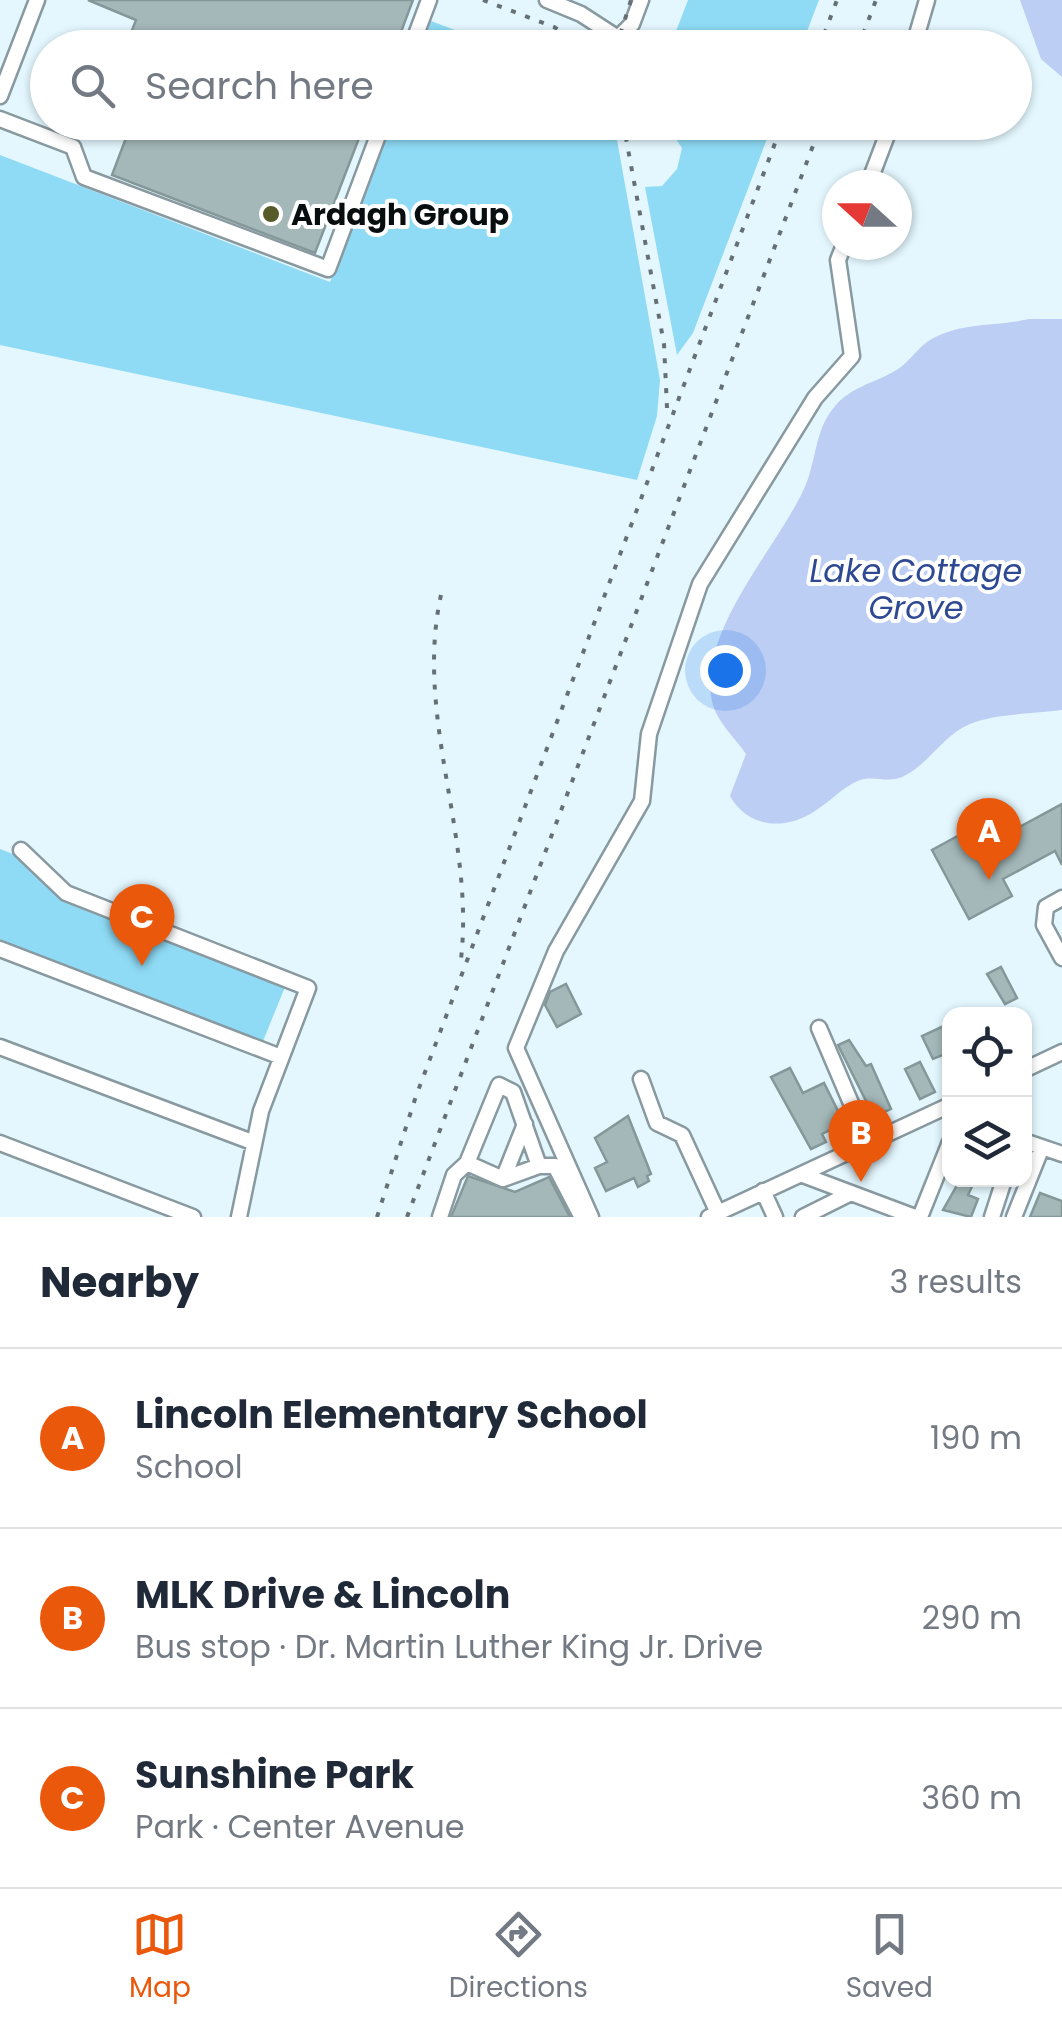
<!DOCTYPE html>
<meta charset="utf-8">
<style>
body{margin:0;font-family:Poppins,sans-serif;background:#f2f2f3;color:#1f2937}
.controls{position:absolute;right:30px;bottom:30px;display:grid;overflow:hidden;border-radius:20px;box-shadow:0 2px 8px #0004}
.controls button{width:90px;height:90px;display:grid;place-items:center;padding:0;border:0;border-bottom:2px solid #e0e1e3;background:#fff;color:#1f2937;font:50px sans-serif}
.compass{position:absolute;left:822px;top:170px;width:90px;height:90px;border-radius:50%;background:#fff;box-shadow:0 2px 8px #0004;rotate:291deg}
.you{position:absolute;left:725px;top:670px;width:35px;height:35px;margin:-25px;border:8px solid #fff;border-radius:50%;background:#1a73e8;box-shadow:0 0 0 15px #1a73e833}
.badge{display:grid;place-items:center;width:65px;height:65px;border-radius:50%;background:#ea580c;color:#fff;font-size:32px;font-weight:700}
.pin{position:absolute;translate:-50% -82px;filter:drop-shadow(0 2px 5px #0008)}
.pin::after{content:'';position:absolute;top:52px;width:35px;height:30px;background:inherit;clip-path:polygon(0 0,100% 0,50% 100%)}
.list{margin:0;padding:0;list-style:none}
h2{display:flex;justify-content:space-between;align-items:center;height:130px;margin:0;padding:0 40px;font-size:42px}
h2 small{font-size:32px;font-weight:400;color:#747a83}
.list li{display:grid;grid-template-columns:65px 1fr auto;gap:30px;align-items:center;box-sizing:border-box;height:180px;padding:0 40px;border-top:2px solid #e0e1e3}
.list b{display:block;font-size:38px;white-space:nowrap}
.list p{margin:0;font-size:32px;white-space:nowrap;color:#747a83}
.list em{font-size:32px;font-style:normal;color:#747a83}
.icon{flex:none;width:55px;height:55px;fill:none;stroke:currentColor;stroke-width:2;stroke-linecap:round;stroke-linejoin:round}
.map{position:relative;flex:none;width:1062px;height:1217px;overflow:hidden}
.search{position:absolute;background:#fff;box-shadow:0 2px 8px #0004;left:30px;right:30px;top:30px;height:110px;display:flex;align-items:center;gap:25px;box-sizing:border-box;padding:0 35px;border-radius:55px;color:#747a83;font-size:38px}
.sheet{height:670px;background:#fff}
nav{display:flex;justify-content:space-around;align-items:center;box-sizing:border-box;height:140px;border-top:2px solid #e0e1e3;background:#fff;font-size:28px;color:#747a83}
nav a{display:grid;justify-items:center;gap:5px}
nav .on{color:#ea580c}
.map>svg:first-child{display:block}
.green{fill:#8fdbf6}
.water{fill:#bccef4}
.building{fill:#a4b8b9;stroke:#859899;stroke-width:2.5}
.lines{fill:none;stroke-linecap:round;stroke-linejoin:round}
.minor-casing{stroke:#8899a0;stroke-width:19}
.minor{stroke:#fff;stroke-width:14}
.rail{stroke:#657075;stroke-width:4;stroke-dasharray:5 10;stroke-linecap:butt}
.poi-dot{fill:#565b29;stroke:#fff;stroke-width:4}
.labels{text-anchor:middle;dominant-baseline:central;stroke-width:8;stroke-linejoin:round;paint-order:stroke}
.poi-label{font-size:30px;font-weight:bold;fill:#080e10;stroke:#fff;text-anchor:start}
.water-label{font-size:32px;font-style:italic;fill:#2e4993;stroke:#fff}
</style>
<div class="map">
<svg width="1062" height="1217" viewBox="0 0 1062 1217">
<rect width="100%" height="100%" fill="#e4f7fe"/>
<path class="green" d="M688,0H819L801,47H670Z
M431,21L500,47H421Z
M392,123H614L660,380L657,416L637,480L0,345V155L330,282Z
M665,123H773L693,333L677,355L645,187L662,186L677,169L682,148Z
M0,849L39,864L56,893L69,904L285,987L261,1046L0,945Z"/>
<path class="water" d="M1020,0H1062V77L1041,59Z
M1029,319H1062V710C1034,714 997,713 970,724C943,735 930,763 904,776C889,784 875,775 860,780C842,787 831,801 815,811C785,831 748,828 730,796L746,754C734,736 714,720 711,696C702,627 775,550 803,491C817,463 813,432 835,406C850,388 873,383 893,372C907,365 915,351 927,342C958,321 995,327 1029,319Z"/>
<path class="building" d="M88,0H413L395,48H206L180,38L176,48H154L129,38L136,20Z
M132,122H358L364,125L315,253L112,175Z
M1062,804V865L1055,851L1003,879L1012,896L969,919L932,850L978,825L988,844Z
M1001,967L1017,998L1005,1004L987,974Z
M566,984L581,1014L557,1027L545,1005L550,992Z
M950,1023V1052L933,1059L922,1036Z
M849,1040L866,1066L871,1064L891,1109L874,1117L838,1045Z
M920,1062L935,1092L920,1099L905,1069Z
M790,1068L803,1093L824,1083L844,1123L822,1134L826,1142L811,1149L771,1077Z
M628,1116L651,1174L647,1176L649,1181L638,1187L634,1178L606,1191L595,1168L607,1162L595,1138Z
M468,1176L515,1192L549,1177L570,1217H451Z
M960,1180H975L968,1195L978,1199L971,1217L943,1210Z
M1040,1193L1062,1201V1217H1030Z"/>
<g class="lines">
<defs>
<path id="minor" d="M547,0L581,14L618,38L632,24L641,0
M411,48L429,0
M913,48L927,0
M0,96L37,0
M0,119L73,147L84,177L328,269L383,122
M868,185L892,122
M21,850L66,893L308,988L261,1111L239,1217
M1062,898L1046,907L1044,925L1062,958
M0,949L281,1057
M819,1028L868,1143
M0,1047L252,1142
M1024,1070L1062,1052
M641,1079L657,1123L682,1135L718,1213
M1024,1141L1062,1154
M0,1143L193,1217
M467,1163L503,1179L539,1166
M803,1175L915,1217
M503,1179L525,1124
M763,1191L775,1217
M440,1217L454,1175L467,1163L499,1085L513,1092L539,1166H555L579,1212
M591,1217L516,1048L556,951L642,801L649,734L700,584L815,398L852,356L838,260L844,245
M709,1217L950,1105
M803,1217L851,1193
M920,1217L950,1142
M992,1217L1004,1180
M1014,1217L1042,1147"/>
</defs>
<use href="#minor" class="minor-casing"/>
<use href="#minor" class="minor"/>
<path class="rail" d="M483,0L554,27L588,48
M616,48L631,0
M819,48L837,0
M858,48L876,0
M623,122L664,344L667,408
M441,595C414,717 475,837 461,959
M377,1217L416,1096L783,122
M407,1217L822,122"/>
</g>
<circle class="poi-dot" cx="271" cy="214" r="10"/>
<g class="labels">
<g class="poi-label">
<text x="291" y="214">Ardagh Group</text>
</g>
<g class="water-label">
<text x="916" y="570">Lake Cottage<tspan x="916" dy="37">Grove</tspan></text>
</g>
</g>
</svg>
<div class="controls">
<button><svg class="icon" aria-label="locate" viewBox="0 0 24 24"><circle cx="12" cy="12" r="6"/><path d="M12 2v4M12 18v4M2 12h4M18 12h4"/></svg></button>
<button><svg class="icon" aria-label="layers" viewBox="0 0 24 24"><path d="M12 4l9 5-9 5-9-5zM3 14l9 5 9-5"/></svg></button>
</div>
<svg class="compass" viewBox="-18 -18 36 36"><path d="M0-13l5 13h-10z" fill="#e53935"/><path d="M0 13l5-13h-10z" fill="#747a83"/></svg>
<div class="you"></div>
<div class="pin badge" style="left:989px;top:880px">A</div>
<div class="pin badge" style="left:861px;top:1182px">B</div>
<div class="pin badge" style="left:142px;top:966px">C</div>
<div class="search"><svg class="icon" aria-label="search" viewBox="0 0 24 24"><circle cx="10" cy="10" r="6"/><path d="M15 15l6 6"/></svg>Search here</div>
</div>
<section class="sheet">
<h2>Nearby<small>3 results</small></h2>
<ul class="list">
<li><span class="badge">A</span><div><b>Lincoln Elementary School</b><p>School</p></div><em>190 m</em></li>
<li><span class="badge">B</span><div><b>MLK Drive &amp; Lincoln</b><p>Bus stop · Dr. Martin Luther King Jr. Drive</p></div><em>290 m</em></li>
<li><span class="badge">C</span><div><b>Sunshine Park</b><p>Park · Center Avenue</p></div><em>360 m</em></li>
</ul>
</section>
<nav>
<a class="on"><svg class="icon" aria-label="map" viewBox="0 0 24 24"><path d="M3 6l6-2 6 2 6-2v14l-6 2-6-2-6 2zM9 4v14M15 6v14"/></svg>Map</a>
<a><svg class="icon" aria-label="directions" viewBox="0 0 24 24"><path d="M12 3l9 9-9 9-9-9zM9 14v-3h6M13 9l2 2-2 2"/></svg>Directions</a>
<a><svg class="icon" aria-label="saved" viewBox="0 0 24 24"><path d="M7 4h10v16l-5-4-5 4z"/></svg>Saved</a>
</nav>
